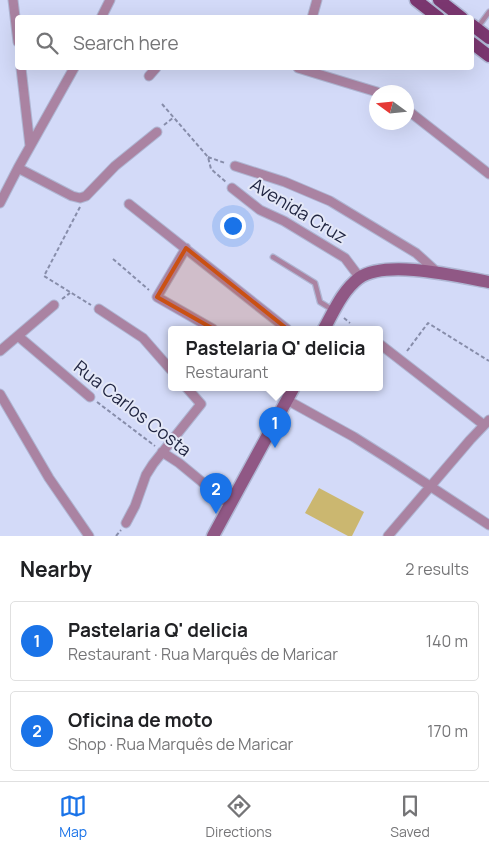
<!DOCTYPE html>
<meta charset="utf-8">
<style>
body{margin:0;font-family:Manrope,sans-serif;background:#f6f6f6;color:#202124}
.compass{position:absolute;left:369px;top:85px;width:45px;height:45px;border-radius:50%;background:#fff;box-shadow:0 5px 20px #0002;rotate:285deg}
.you{position:absolute;left:232px;top:225px;width:18px;height:18px;margin:-12px;border:4px solid #fff;border-radius:50%;background:#1a73e8;box-shadow:0 0 0 8px #1a73e833}
.badge{display:grid;place-items:center;width:32px;height:32px;border-radius:50%;background:#1a73e8;color:#fff;font-size:16px;font-weight:700}
.pin{position:absolute;translate:-50% -41px;filter:drop-shadow(0 1px 2px #0008)}
.pin::after{content:'';position:absolute;top:26px;width:18px;height:15px;background:inherit;clip-path:polygon(0 0,100% 0,50% 100%)}
.popup{position:absolute;left:168px;top:326px;width:215px;height:65px;box-sizing:border-box;display:grid;place-content:center;border-radius:5px;background:#fff;filter:drop-shadow(0 1px 4px #0005);font-size:16px;white-space:nowrap;color:#757577}
.popup b{font-size:19px;color:#202124}
.popup::after{content:'';position:absolute;left:50%;top:100%;margin-left:-10px;border:10px solid transparent;border-top-color:#fff}
.list{margin:0;padding:0;list-style:none}
h2{display:flex;justify-content:space-between;align-items:center;height:65px;margin:0;padding:0 20px;font-size:21px}
h2 small{font-size:16px;font-weight:400;color:#757577}
.list li{display:grid;grid-template-columns:32px 1fr auto;gap:15px;align-items:center;box-sizing:border-box;height:80px;margin:0 10px 10px;padding:0 10px;border:1px solid #e0e0e0;border-radius:5px}
.list b{display:block;font-size:19px;white-space:nowrap}
.list p{margin:0;font-size:16px;white-space:nowrap;color:#757577}
.list em{font-size:16px;font-style:normal;color:#757577}
.icon{flex:none;width:28px;height:28px;fill:none;stroke:currentColor;stroke-width:2;stroke-linecap:round;stroke-linejoin:round}
.map{position:relative;flex:none;width:489px;height:536px;overflow:hidden}
.search{position:absolute;background:#fff;box-shadow:0 5px 20px #0002;left:15px;right:15px;top:15px;height:55px;display:flex;align-items:center;gap:12px;box-sizing:border-box;padding:0 18px;border-radius:5px;color:#757577;font-size:19px}
.sheet{height:245px;background:#fff}
nav{display:flex;justify-content:space-around;align-items:center;box-sizing:border-box;height:70px;border-top:1px solid #e0e0e0;background:#fff;font-size:14px;color:#757577}
nav a{display:grid;justify-items:center;gap:2px}
nav .on{color:#1a73e8}
.map>svg:first-child{display:block}
.green{fill:#cbb770}
.lines{fill:none;stroke-linecap:round;stroke-linejoin:round}
.service-casing{stroke:#afb6d3;stroke-width:7}
.minor-casing{stroke:#afb6d3;stroke-width:11}
.secondary-casing{stroke:#afb6d3;stroke-width:15}
.primary-casing{stroke:#afb6d3;stroke-width:15}
.path{stroke:#878daa;stroke-width:2;stroke-dasharray:4 2.5;stroke-linecap:butt}
.service{stroke:#aa83a2;stroke-width:4.5}
.minor{stroke:#aa83a2;stroke-width:9}
.secondary{stroke:#905885;stroke-width:12}
.primary{stroke:#7b3770;stroke-width:12}
.marked{fill:#ca5114;fill-opacity:0.2;stroke:#ca5114;stroke-width:4;stroke-linejoin:round}
.labels{text-anchor:middle;dominant-baseline:central;stroke-width:4;stroke-linejoin:round;paint-order:stroke}
.street-label{font-size:18px;fill:#1f2440;stroke:#e4e8f7}
</style>
<div class="map">
<svg width="489" height="536" viewBox="0 0 489 536">
<rect width="100%" height="100%" fill="#d3daf8"/>
<path class="green" d="M319,488L364,512L352,536H348L305,513Z"/>
<g class="lines">
<defs>
<path id="service" d="M478,27L489,12
M273,257L315,283L320,302L333,310"/>
<path id="minor" d="M13,0L18,42
M101,18L110,0
M312,18L317,0
M21,68L30,146
M298,68L377,92
M149,76L156,68
M406,109L489,174
M235,166L285,182L330,201L416,253L437,272
M18,168L72,196L80,198L86,196L115,166L157,132
M232,188L260,210L284,221L345,258L360,278
M0,203L18,168L74,68
M129,204L287,329
M186,248L157,297L213,329
M99,309L143,338L171,370
M18,336L90,397
M381,345L484,425
M0,351L54,305
M0,394L49,478L89,536
M287,400L354,437L392,461L489,525
M162,452L179,463L230,505
M126,523L135,506L146,475L153,464L201,404L186,387
M388,536L470,440L489,420"/>
<path id="secondary" d="M324,329C334,311 342,291 359,278C386,259 457,276 489,282
M213,536L294,387"/>
<path id="primary" d="M416,0L439,18
M439,0L462,18
M472,25L489,38
M472,43L489,56"/>
</defs>
<use href="#service" class="service-casing"/>
<use href="#minor" class="minor-casing"/>
<use href="#secondary" class="secondary-casing"/>
<use href="#primary" class="primary-casing"/>
<path class="path" d="M162,104L208,157L211,169L226,182
M164,125L174,117
M208,157L225,163
M80,207L44,276L91,305
M113,259L149,290
M62,299L70,293
M344,318L350,323
M407,351L428,323L489,361
M97,402L155,446
M116,536L121,530"/>
<use href="#service" class="service"/>
<use href="#minor" class="minor"/>
<use href="#secondary" class="secondary"/>
<use href="#primary" class="primary"/>
</g>
<path class="marked" d="M186,248L291,332L268,373L217,331L157,297Z"/>
<g class="labels">
<g class="street-label">
<text transform="translate(299 210) rotate(31)">Avenida Cruz</text>
<text transform="translate(133 408) rotate(38)">Rua Carlos Costa</text>
</g>
</g>
</svg>
<svg class="compass" viewBox="-18 -18 36 36"><path d="M0-13l5 13h-10z" fill="#e53935"/><path d="M0 13l5-13h-10z" fill="#757577"/></svg>
<div class="you"></div>
<div class="pin badge" style="left:275px;top:448px">1</div>
<div class="popup"><b>Pastelaria Q' delicia</b>Restaurant</div>
<div class="pin badge" style="left:216px;top:514px">2</div>
<div class="search"><svg class="icon" aria-label="search" viewBox="0 0 24 24"><circle cx="10" cy="10" r="6"/><path d="M15 15l6 6"/></svg>Search here</div>
</div>
<section class="sheet">
<h2>Nearby<small>2 results</small></h2>
<ul class="list">
<li><span class="badge">1</span><div><b>Pastelaria Q' delicia</b><p>Restaurant · Rua Marquês de Maricar</p></div><em>140 m</em></li>
<li><span class="badge">2</span><div><b>Oficina de moto</b><p>Shop · Rua Marquês de Maricar</p></div><em>170 m</em></li>
</ul>
</section>
<nav>
<a class="on"><svg class="icon" aria-label="map" viewBox="0 0 24 24"><path d="M3 6l6-2 6 2 6-2v14l-6 2-6-2-6 2zM9 4v14M15 6v14"/></svg>Map</a>
<a><svg class="icon" aria-label="directions" viewBox="0 0 24 24"><path d="M12 3l9 9-9 9-9-9zM9 14v-3h6M13 9l2 2-2 2"/></svg>Directions</a>
<a><svg class="icon" aria-label="saved" viewBox="0 0 24 24"><path d="M7 4h10v16l-5-4-5 4z"/></svg>Saved</a>
</nav>
